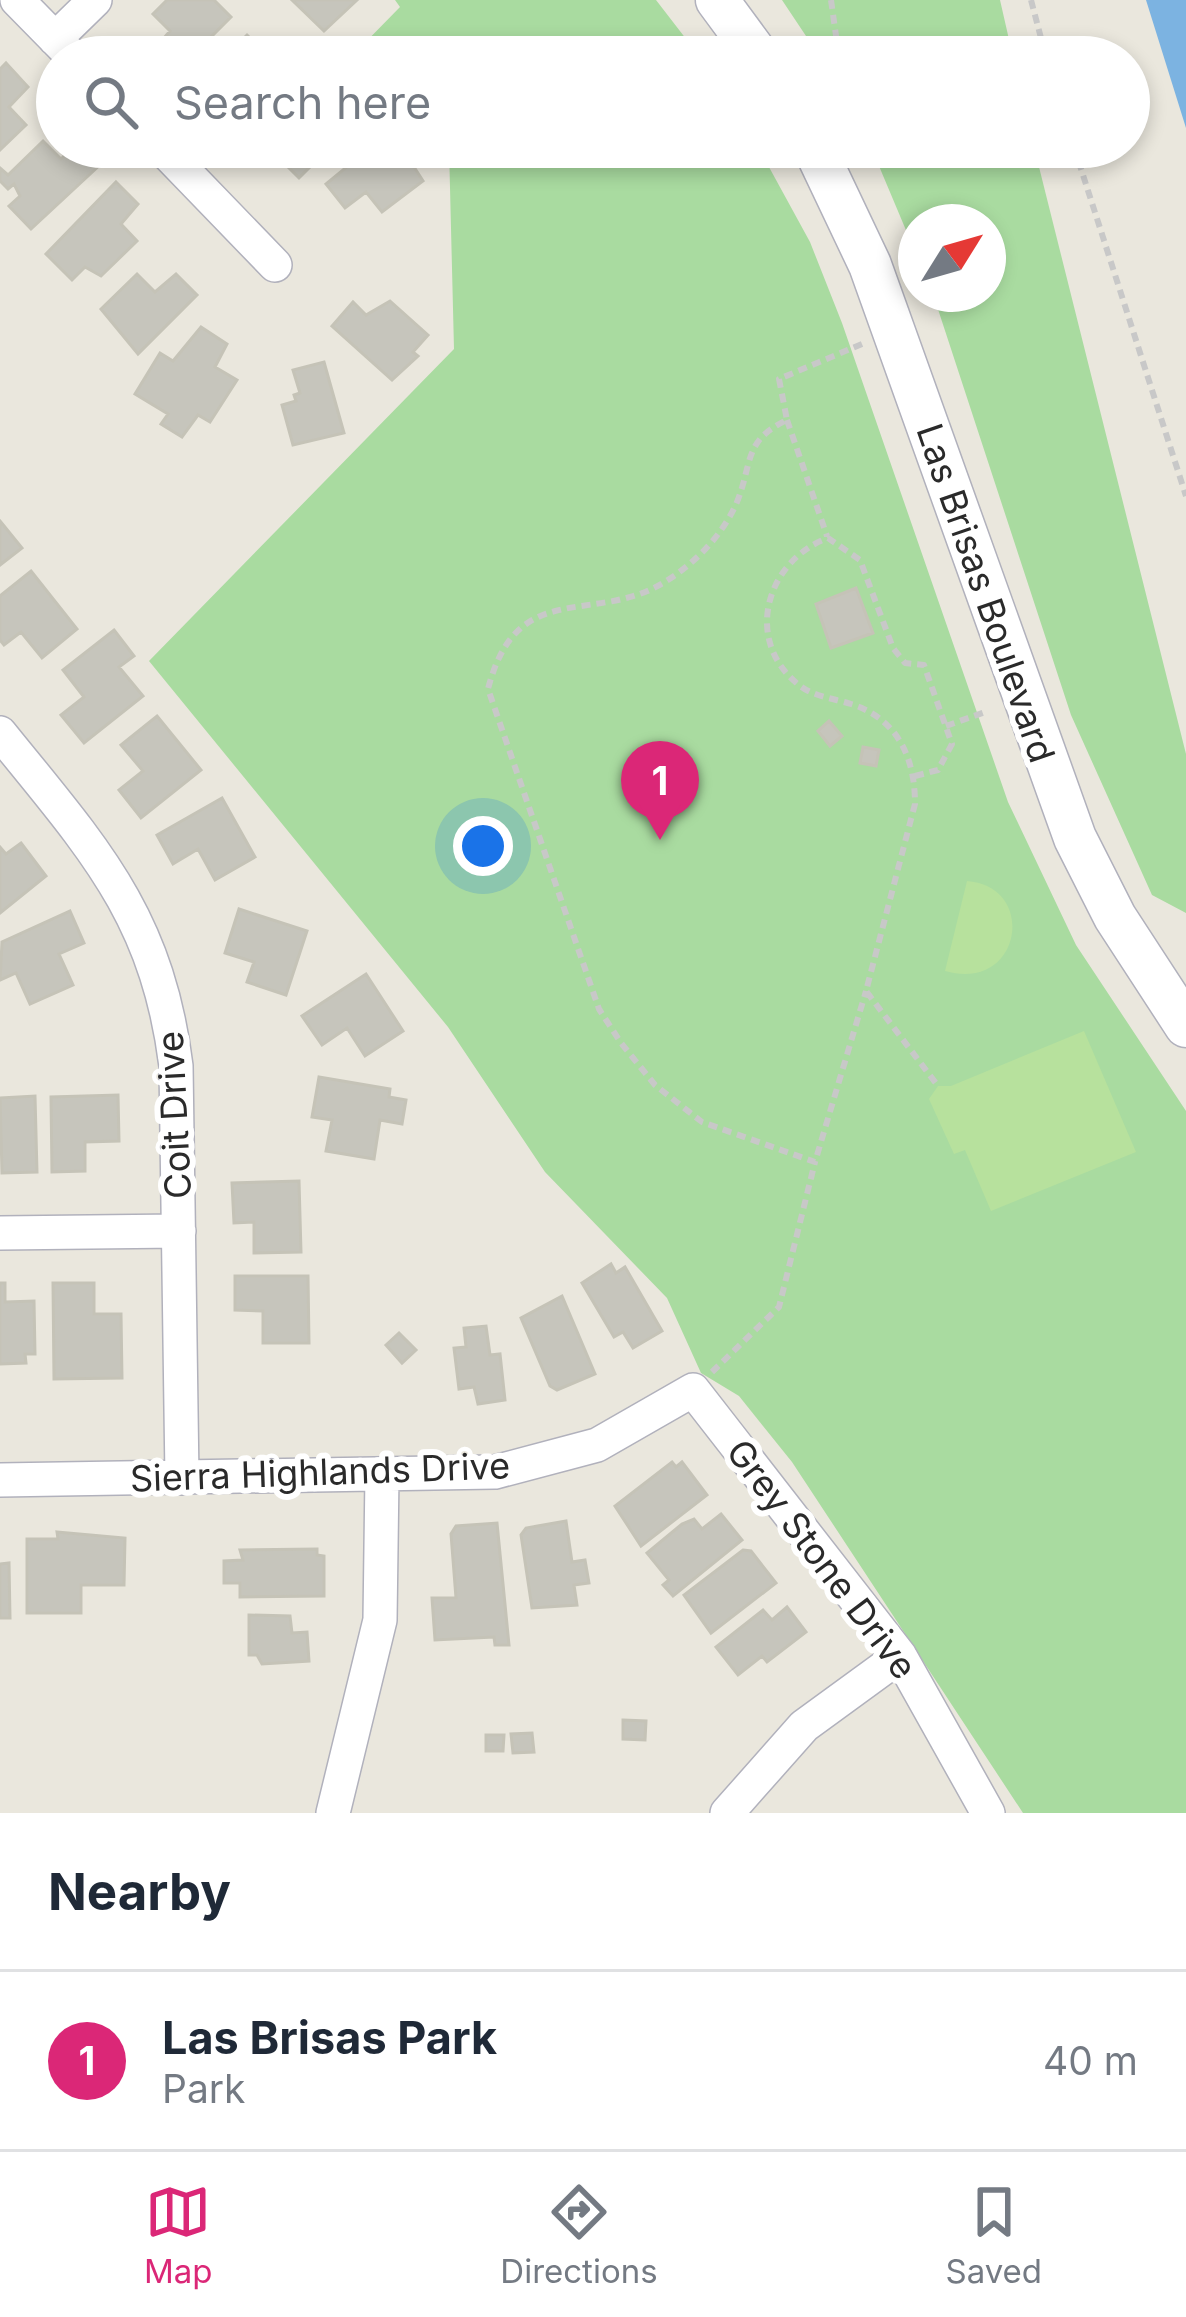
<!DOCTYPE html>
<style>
body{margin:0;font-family:Inter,sans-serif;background:#f2f2f3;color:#1f2937}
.compass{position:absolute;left:898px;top:204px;width:108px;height:108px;border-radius:50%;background:#fff;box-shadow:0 6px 18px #0003;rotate:53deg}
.you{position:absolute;left:483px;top:846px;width:42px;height:42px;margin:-30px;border:9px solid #fff;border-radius:50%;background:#1a73e8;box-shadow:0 0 0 18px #1a73e833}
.badge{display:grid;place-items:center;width:78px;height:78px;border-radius:50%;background:#db2777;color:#fff;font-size:39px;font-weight:700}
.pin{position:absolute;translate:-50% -99px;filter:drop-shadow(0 3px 6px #0008)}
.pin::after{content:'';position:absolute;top:63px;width:42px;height:36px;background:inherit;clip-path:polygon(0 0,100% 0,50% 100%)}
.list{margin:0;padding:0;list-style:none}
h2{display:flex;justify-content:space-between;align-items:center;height:156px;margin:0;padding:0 48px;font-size:51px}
h2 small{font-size:39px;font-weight:400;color:#747a83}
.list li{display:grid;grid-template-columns:78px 1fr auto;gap:36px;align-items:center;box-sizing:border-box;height:180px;padding:0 48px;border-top:3px solid #e0e1e3}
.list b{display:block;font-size:45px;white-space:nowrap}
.list p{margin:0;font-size:39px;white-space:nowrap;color:#747a83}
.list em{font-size:39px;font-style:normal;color:#747a83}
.icon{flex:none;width:66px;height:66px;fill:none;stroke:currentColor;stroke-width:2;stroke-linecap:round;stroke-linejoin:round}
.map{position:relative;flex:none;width:1186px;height:1813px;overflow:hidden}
.search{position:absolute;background:#fff;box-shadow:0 6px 18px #0003;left:36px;right:36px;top:36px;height:132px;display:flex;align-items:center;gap:30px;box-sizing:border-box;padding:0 42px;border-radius:66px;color:#747a83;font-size:45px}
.sheet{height:336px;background:#fff}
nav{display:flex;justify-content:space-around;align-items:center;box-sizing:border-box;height:168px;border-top:3px solid #e0e1e3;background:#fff;font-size:33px;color:#747a83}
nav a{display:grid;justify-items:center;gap:6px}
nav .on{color:#db2777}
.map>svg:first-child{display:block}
.green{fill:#a9dba0}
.pitch{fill:#b7e19d}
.water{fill:#7cb3e1}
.building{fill:#c6c5bc;stroke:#c5c3b7;stroke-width:3}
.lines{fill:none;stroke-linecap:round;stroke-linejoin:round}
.minor-casing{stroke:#b1b1bc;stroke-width:36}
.tertiary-casing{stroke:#b1b1bc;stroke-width:45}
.path{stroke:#c8c8c8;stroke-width:6;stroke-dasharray:9 6;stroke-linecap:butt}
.minor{stroke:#fff;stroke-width:33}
.tertiary{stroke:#fff;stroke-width:42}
.labels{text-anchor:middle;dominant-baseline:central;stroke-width:12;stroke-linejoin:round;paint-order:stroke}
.street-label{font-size:36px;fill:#2a2a2a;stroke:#fff}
</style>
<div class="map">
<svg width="1186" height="1813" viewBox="0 0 1186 1813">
<rect width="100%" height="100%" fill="#eae7dd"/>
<path class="green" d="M395,0H656L700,57H351L400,7Z
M782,0H1000L1013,57H820Z
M449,147H758L810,242L842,323L1008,802L1076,945L1186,1111V1813H1023L792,1462L739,1396L701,1373L667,1298L545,1172L448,1027L149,661L454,349Z
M871,147H1034L1186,754V913L1152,895L1071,715L933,294H988V222H916V254Z"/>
<path class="pitch" d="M967,881C1038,886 1022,993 945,971Z
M1084,1031L1136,1152L991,1211L965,1150L954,1154L929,1099L938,1086H951Z"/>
<path class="water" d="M1146,0H1186V128Z"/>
<path class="building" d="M167,0H214L231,17L191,57H155L151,53L170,31L153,14Z
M292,0H357L324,31Z
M247,35L261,49L273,57H225Z
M6,63L28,87L9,107L26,125L0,150V69Z
M43,141L61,159L73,147H87L102,163L31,229L9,206L20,196L14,184L8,189L0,181V168L8,175Z
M286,147H330L299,178L277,156Z
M371,147H401L423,181L382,212L366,192L345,208L326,184Z
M116,182L138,204L121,224L137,241L101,276L85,267L72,280L46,254Z
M137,274L155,292L176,274L197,295L138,354L101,309Z
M390,301L428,335L413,352L418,356L392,380L332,326L353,302L366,315Z
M201,327L227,344L215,367L237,380L210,422L198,415L182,437L161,424L168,414L135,394L160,353L173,361Z
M324,362L344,433L293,445L282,405L296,401L294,395L300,393L293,370Z
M0,521L22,548L0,565Z
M31,571L77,629L42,658L21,632L4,645L0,640V596Z
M856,588L873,633L831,648L816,604Z
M114,630L134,656L119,667L143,696L84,743L61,715L84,697L63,670Z
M157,716L201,770L141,818L119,790L143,771L121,745Z
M829,721L842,736L830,746L818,731Z
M863,747L879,750L876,766L860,763Z
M222,798L255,857L215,880L198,849L173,864L157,835Z
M21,843L46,876L0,913V847L6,854Z
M239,909L307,931L286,995L247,982L254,962L225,953Z
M70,911L84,943L59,954L73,985L30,1004L16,973L0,980L2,942Z
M366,974L403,1031L365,1056L347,1028L322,1045L302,1016Z
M319,1077L390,1089L389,1097L406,1100L402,1124L380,1120L374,1159L326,1151L332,1120L312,1117Z
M118,1095L119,1141L85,1142V1171L52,1172L51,1097Z
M35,1096L37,1172L2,1173L0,1098Z
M299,1181L301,1252L254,1253V1222L234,1223L232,1183Z
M611,1264L616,1273L625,1267L662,1331L633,1348L623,1332L614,1337L582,1283Z
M235,1276H308L309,1343H263V1311L235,1310Z
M0,1283H5V1302L34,1301L35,1354H25L26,1363L0,1364Z
M53,1283H94V1314H121L122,1378L54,1379Z
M562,1296L595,1374L557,1390L550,1386L521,1318Z
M486,1326L490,1355L500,1354L505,1400L478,1404L474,1387L459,1389L454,1348L466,1347L464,1328Z
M399,1333L416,1350L402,1363L386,1345Z
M672,1462L676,1467L682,1462L707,1495L641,1546L615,1506Z
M721,1514L742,1540L673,1596L663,1585L669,1580L647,1553L682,1524L694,1519L702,1529Z
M566,1521L572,1562L585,1560L589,1583L574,1585L577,1605L532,1608L521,1535L526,1528Z
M497,1523L509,1645H495L494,1637L435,1640L432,1598H456L451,1534L456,1526Z
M57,1532L125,1538L124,1585H81V1613H27V1539H58Z
M317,1549V1555L324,1556V1596L240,1597V1583H224V1561L243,1560L240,1550Z
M743,1550L751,1551L776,1583L711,1633L684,1595Z
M9,1563L10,1618H0V1564Z
M787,1607L806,1632L767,1662L762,1656L738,1675L716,1647L763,1610L772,1620Z
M249,1615L290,1616L292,1633L307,1632L309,1661L262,1664L257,1655H249Z
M623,1720L646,1721L645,1740L623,1739Z
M532,1733L534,1752L513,1753L511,1734Z
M486,1735H504L503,1751H486Z"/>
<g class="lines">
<defs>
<path id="minor" d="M17,0L73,57
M55,39L95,0
M161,147L275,265
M0,733C92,847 157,914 176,1066L182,1478
M0,1233L179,1231
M0,1480L495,1472L597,1445L693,1390L900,1656L988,1813
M333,1813L380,1620L382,1475
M727,1813L804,1726L900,1656"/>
<path id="tertiary" d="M717,0L759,57
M814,147L870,265L1075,838L1115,917L1186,1026"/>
</defs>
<use href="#minor" class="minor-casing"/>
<use href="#tertiary" class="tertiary-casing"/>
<path class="path" d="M831,0L839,57
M1031,0L1046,57
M1074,147L1186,496
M862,344L779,379L787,420C743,441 753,462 737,502C723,534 699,559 671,578C597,629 518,573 488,689L599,1009L621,1043L655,1085L702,1122L815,1162L866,991
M787,420L827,536
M946,726L985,712
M915,776L938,770L952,744L924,665L905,663L893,648L860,560L828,538C767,560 742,640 799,685C812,696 835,699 851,704C898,719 915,758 915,804L866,991L938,1086
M712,1372L779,1307L815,1162"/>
<use href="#minor" class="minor"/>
<use href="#tertiary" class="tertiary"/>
</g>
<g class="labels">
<g class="street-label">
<text transform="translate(986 593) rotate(71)">Las Brisas Boulevard</text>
<text transform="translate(174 1115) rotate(-93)">Coit Drive</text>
<text transform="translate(320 1472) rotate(-2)">Sierra Highlands Drive</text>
<text transform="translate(822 1559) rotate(53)">Grey Stone Drive</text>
</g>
</g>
</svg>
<svg class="compass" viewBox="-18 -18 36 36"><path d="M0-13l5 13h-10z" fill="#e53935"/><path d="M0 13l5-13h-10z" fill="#747a83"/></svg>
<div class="you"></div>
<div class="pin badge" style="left:660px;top:840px">1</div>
<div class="search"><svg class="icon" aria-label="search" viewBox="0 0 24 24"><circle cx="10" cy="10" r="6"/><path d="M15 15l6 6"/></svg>Search here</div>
</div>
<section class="sheet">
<h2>Nearby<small></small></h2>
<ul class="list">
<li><span class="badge">1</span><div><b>Las Brisas Park</b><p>Park</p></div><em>40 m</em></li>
</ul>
</section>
<nav>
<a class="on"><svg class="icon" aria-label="map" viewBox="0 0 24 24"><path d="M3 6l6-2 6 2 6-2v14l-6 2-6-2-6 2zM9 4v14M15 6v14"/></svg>Map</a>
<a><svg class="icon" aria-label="directions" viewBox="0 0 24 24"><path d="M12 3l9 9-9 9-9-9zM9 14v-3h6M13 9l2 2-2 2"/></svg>Directions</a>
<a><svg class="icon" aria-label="saved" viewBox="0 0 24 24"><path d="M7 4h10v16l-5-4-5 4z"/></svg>Saved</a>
</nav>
